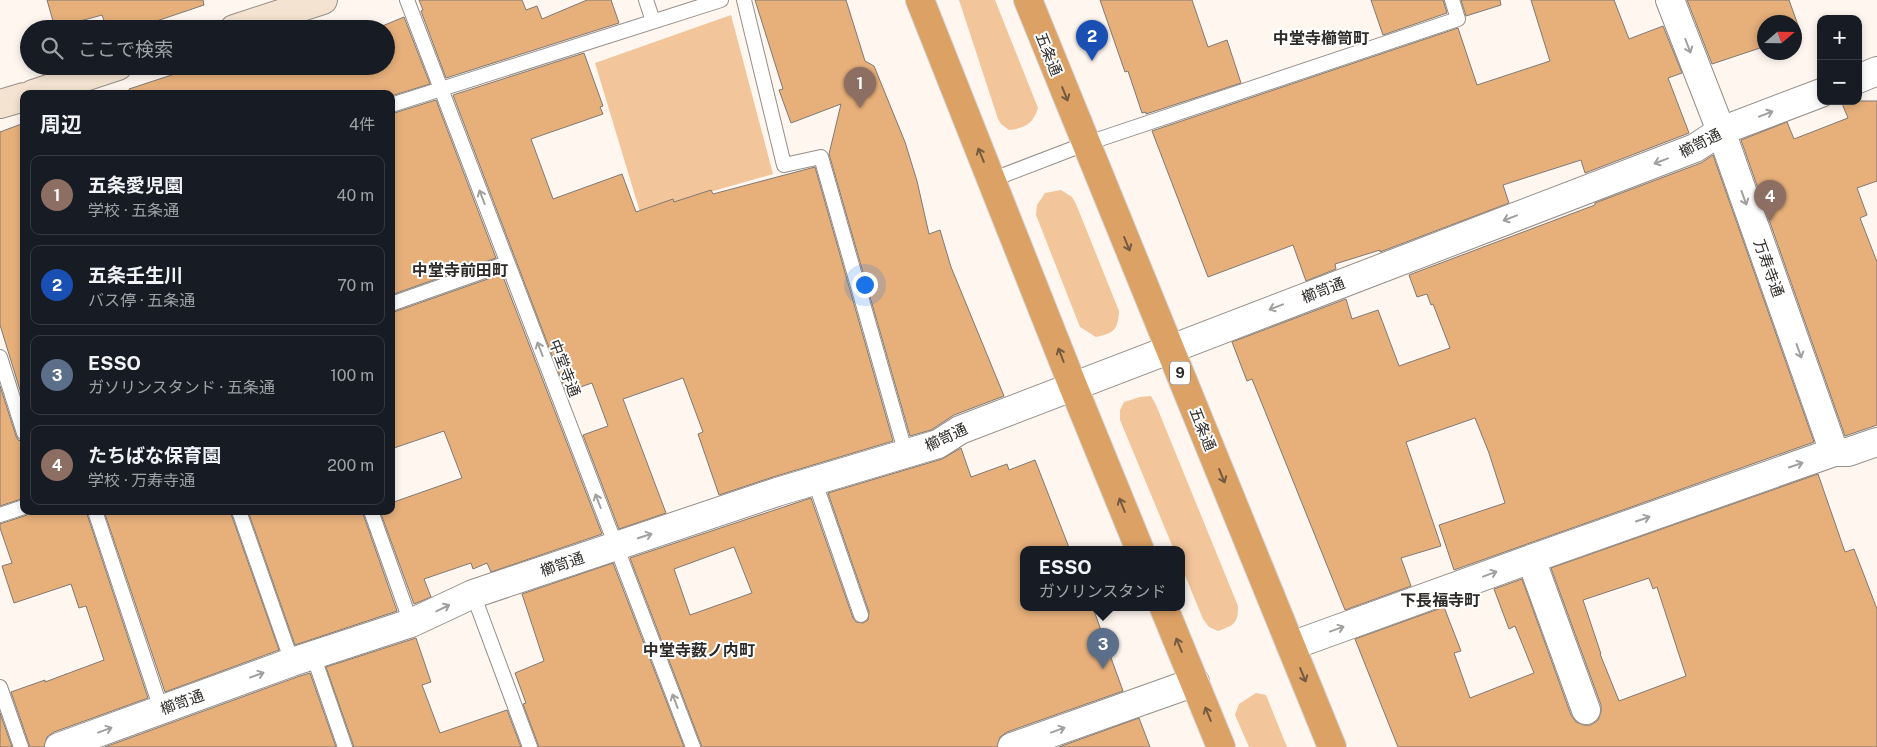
<!DOCTYPE html>
<html lang="ja">
<meta charset="utf-8">
<style>
body{margin:0;font-family:"Public Sans","Noto Sans JP",sans-serif;background:#20242c;color:#f1f3f6}
.controls{position:absolute;right:15px;top:15px;display:grid;overflow:hidden;border-radius:10px;box-shadow:0 2px 8px #0003}
.controls button{width:45px;height:45px;display:grid;place-items:center;padding:0;border:0;border-bottom:1px solid #363941;background:#171b24;color:#f1f3f6;font:25px sans-serif}
.compass{position:absolute;left:1757px;top:15px;width:45px;height:45px;border-radius:50%;background:#171b24;box-shadow:0 2px 8px #0003;rotate:70deg}
.you{position:absolute;left:864px;top:284px;width:18px;height:18px;margin:-12px;border:4px solid #fff;border-radius:50%;background:#1a73e8;box-shadow:0 0 0 8px #1a73e833}
.badge{display:grid;place-items:center;width:32px;height:32px;border-radius:50%;background:#ea580c;color:#fff;font-size:16px;font-weight:700}
.pin{position:absolute;translate:-50% -41px;filter:drop-shadow(0 1px 2px #0008)}
.pin::after{content:'';position:absolute;top:26px;width:18px;height:15px;background:inherit;clip-path:polygon(0 0,100% 0,50% 100%)}
.popup{position:absolute;left:1020px;top:546px;width:165px;height:65px;box-sizing:border-box;display:grid;place-content:center;border-radius:10px;background:#171b24;filter:drop-shadow(0 1px 4px #0005);font-size:16px;white-space:nowrap;color:#9ea1a6}
.popup b{font-size:19px;color:#f1f3f6}
.popup::after{content:'';position:absolute;left:50%;top:100%;margin-left:-10px;border:10px solid transparent;border-top-color:#171b24}
.list{margin:0;padding:0;list-style:none}
h2{display:flex;justify-content:space-between;align-items:center;height:65px;margin:0;padding:0 20px;font-size:21px}
h2 small{font-size:16px;font-weight:400;color:#9ea1a6}
.list li{display:grid;grid-template-columns:32px 1fr auto;gap:15px;align-items:center;box-sizing:border-box;height:80px;margin:0 10px 10px;padding:0 10px;border:1px solid #363941;border-radius:10px}
.list b{display:block;font-size:19px;white-space:nowrap}
.list p{margin:0;font-size:16px;white-space:nowrap;color:#9ea1a6}
.list em{font-size:16px;font-style:normal;color:#9ea1a6}
.icon{flex:none;width:28px;height:28px;fill:none;stroke:currentColor;stroke-width:2;stroke-linecap:round;stroke-linejoin:round}
.map{position:relative;flex:none;width:1877px;height:747px;overflow:hidden}
.search{position:absolute;background:#171b24;box-shadow:0 2px 8px #0003;left:20px;top:20px;width:375px;height:55px;display:flex;align-items:center;gap:12px;box-sizing:border-box;padding:0 18px;border-radius:28px;color:#9ea1a6;font-size:19px}
.panel{position:absolute;background:#171b24;box-shadow:0 2px 8px #0003;left:20px;top:90px;width:375px;height:425px;border-radius:10px}
.map>svg:first-child{display:block}
.green{fill:#f2c59a}
.building{fill:#e7b07b;stroke:#807973;fill-rule:evenodd}
.lines{fill:none;stroke-linecap:round;stroke-linejoin:round}
.lane-casing{stroke:#958e88;stroke-width:16}
.street-casing{stroke:#958e88;stroke-width:30}
.secondary-casing{stroke:#958e88;stroke-width:30}
.highway-casing{stroke:#d5d5d4;stroke-width:30}
.lane{stroke:#fff;stroke-width:14}
.street{stroke:#fff;stroke-width:28}
.secondary{stroke:#f4e3d1;stroke-width:28}
.highway{stroke:#dca165;stroke-width:28}
.oneway{stroke:#a1a09e}
.oneway2{stroke:#745a40}
.labels{text-anchor:middle;dominant-baseline:central;stroke-width:4;stroke-linejoin:round;paint-order:stroke}
.shield{fill:#fff;stroke:#6d6b68;stroke-width:1}
.shield-label{font-size:14px;font-weight:bold;fill:#2e2b28}
.street-label{font-size:15px;fill:#2e2b28;stroke:#fff}
.neighbourhood-label{font-size:16px;font-weight:bold;fill:#2e2b28;stroke:#fff}
</style>
<div class="map">
<svg width="1877" height="747" viewBox="0 0 1877 747">
<rect width="100%" height="100%" fill="#fef6ef"/>
<path class="green" d="M959,0H995L1038,108C1033,124 1025,128 1009,130L1001,124L998,119Z
M731,15L773,174L640,212L595,63Z
M1061,190L1072,197L1076,204L1119,311C1118,330 1114,333 1096,337L1080,327L1036,215L1037,205L1045,193Z
M1151,396L1156,405L1238,606C1238,624 1234,625 1218,631L1209,627L1203,619L1182,568V550H1174L1120,420V410L1124,402L1140,397Z
M1256,693L1266,695L1287,747H1249L1235,715L1239,704Z"/>
<path class="building" d="M47,0H203L204,5L133,29H107L102,15L55,28Z
M419,0H522L526,10L537,6L542,19L587,0H611L619,23L446,78L421,11L423,10Z
M755,0H846L865,61L874,66L905,142L917,181L929,234L940,230L951,267L1004,396L954,415L931,430L910,436L829,154L841,104L791,123L779,90L783,89Z
M1100,0H1192L1208,47L1227,40L1241,83L1146,114V112L1142,113L1128,71L1125,72Z
M1371,0H1443L1447,13L1383,35Z
M1461,0H1500L1501,5L1466,16Z
M1531,0H1614L1629,39L1663,26L1682,73L1668,78L1689,133L1585,173L1581,160L1503,185L1509,203L1380,252V250L1335,264L1336,269L1306,281L1293,245L1208,277L1152,131L1458,28L1477,85L1550,61Z
M1687,0H1789L1799,28L1794,30V22H1764V41L1759,43L1760,48L1712,64Z
M404,17L430,84L391,96V94H130L129,89L199,66H386V29H375Z
M584,53L603,106L600,107L603,114L531,139L553,199L622,174L636,212L673,199L674,202L711,190L713,194L815,167L893,441L773,477L719,495L698,434L703,432L683,378L623,399L666,513L619,529L583,435L608,426L592,383L566,392L453,95Z
M436,100L496,258L391,295V114Z
M1841,101H1877V181L1857,188L1867,215L1860,218L1877,262V425L1845,436L1741,140L1787,122L1794,139L1848,118Z
M24,123V403L0,325V132Z
M1713,155L1814,442L1454,570L1439,525L1505,503L1489,453L1475,418L1406,442L1441,546L1401,558L1411,586L1345,610L1252,379L1247,381L1232,342L1346,299L1352,319L1378,310L1399,366L1450,348L1433,304L1431,305L1427,294L1417,297L1409,275L1595,205V203L1701,163Z
M502,274L602,534L491,572L487,563L473,569L471,563L424,579L431,597L414,604L380,511H391V503L462,478L444,431L391,449V313Z
M0,386L16,436L18,440L24,442V498L0,506Z
M961,448L971,477L1007,464L1009,470L1035,460L1070,550H1024V608H1093L1123,691L1007,732L1000,737L997,747H702L630,558L811,498L853,618L856,622L863,623L868,620L869,612L828,493L942,459ZM734,547L752,593L690,615L674,569Z
M1818,474L1845,552L1854,549L1877,609V747H1398L1355,639L1444,607L1461,651L1454,653L1470,698L1534,673L1515,626L1509,629L1494,589L1522,579L1571,715L1576,722L1584,725H1591L1598,720L1601,712V705L1551,568ZM1649,578L1653,589L1657,587L1686,676L1619,701L1600,654H1601L1583,600Z
M31,511H86L148,698L54,732L47,737L44,747H30L11,692L45,680V682L104,660L86,606L79,608L71,584L14,603L2,566L12,563L0,528V524L27,515Z
M104,511H230L279,650L165,692Z
M248,511H362L397,611L295,645Z
M613,563L684,747H539L523,704L526,703L515,673L544,661L522,594Z
M416,638L431,682L422,685L440,733L507,710L521,747H354L326,667Z
M310,673L336,747H105L297,677Z
M0,713L12,747H0Z
M1139,718L1150,747H1059Z"/>
<g class="lines">
<defs>
<path id="lane" d="M407,0L693,747
M646,0L653,21
M744,0L784,165L821,157L906,454
M391,105L721,0
M991,180L1085,144L1458,19L1452,0
M391,304L507,263
M0,357L24,433
M815,482L861,615
M95,511L161,709
M239,511L292,662
M371,511L411,623
M0,515L24,507
M473,594L530,747
M313,655L345,747
M0,687L21,747"/>
<path id="street" d="M1670,0L1721,131L1834,452
M1858,79L1877,71
M1531,559L1586,710
M1291,646L1531,559L1834,452H1848L1877,442
M59,747L292,662L411,623L473,594L777,492L938,444L960,430L1695,148L1721,131L1821,93
M1012,747L1195,682"/>
<path id="secondary" d="M234,29L323,0
M33,94L118,66
M0,104L24,97"/>
<path id="highway" d="M920,0L1073,386L1140,550
M1028,0L1332,747
M1164,608L1221,747"/>
</defs>
<use href="#lane" class="lane-casing"/>
<use href="#street" class="street-casing"/>
<use href="#secondary" class="secondary-casing"/>
<use href="#highway" class="highway-casing"/>
<use href="#lane" class="lane"/>
<use href="#street" class="street"/>
<use href="#secondary" class="secondary"/>
<use href="#highway" class="highway"/>
</g>
<defs><path id="oneway-shaft" d="M-6 0H5M1.5-3L5.5 0L1.5 3" fill="none" stroke-width="1.6" stroke-linecap="round" stroke-linejoin="round" transform="scale(1.25)"/></defs>
<g class="oneway">
<use href="#oneway-shaft" transform="translate(1688 46) rotate(69)"/>
<use href="#oneway-shaft" transform="translate(1766 114) rotate(-21)"/>
<use href="#oneway-shaft" transform="translate(1661 161) rotate(159)"/>
<use href="#oneway-shaft" transform="translate(482 197) rotate(-111)"/>
<use href="#oneway-shaft" transform="translate(1744 198) rotate(70)"/>
<use href="#oneway-shaft" transform="translate(1510 218) rotate(159)"/>
<use href="#oneway-shaft" transform="translate(1276 307) rotate(159)"/>
<use href="#oneway-shaft" transform="translate(540 349) rotate(-111)"/>
<use href="#oneway-shaft" transform="translate(1799 351) rotate(70)"/>
<use href="#oneway-shaft" transform="translate(1796 465) rotate(-19)"/>
<use href="#oneway-shaft" transform="translate(598 501) rotate(-111)"/>
<use href="#oneway-shaft" transform="translate(1643 519) rotate(-19)"/>
<use href="#oneway-shaft" transform="translate(645 536) rotate(-18)"/>
<use href="#oneway-shaft" transform="translate(1490 574) rotate(-20)"/>
<use href="#oneway-shaft" transform="translate(443 608) rotate(-26)"/>
<use href="#oneway-shaft" transform="translate(1337 629) rotate(-20)"/>
<use href="#oneway-shaft" transform="translate(257 675) rotate(-20)"/>
<use href="#oneway-shaft" transform="translate(675 701) rotate(-111)"/>
<use href="#oneway-shaft" transform="translate(105 730) rotate(-20)"/>
<use href="#oneway-shaft" transform="translate(1058 730) rotate(-20)"/>
</g>
<g class="oneway2">
<use href="#oneway-shaft" transform="translate(1065 94) rotate(68)"/>
<use href="#oneway-shaft" transform="translate(981 155) rotate(-112)"/>
<use href="#oneway-shaft" transform="translate(1127 244) rotate(68)"/>
<use href="#oneway-shaft" transform="translate(1061 355) rotate(-111)"/>
<use href="#oneway-shaft" transform="translate(1222 476) rotate(68)"/>
<use href="#oneway-shaft" transform="translate(1122 505) rotate(-112)"/>
<use href="#oneway-shaft" transform="translate(1179 645) rotate(-112)"/>
<use href="#oneway-shaft" transform="translate(1303 675) rotate(68)"/>
<use href="#oneway-shaft" transform="translate(1208 714) rotate(-112)"/>
</g>
<g class="labels">
<rect class="shield" x="1170" y="361.5" width="20" height="23" rx="4"/>
<g class="shield-label">
<text x="1180" y="373">9</text>
</g>
<g class="street-label">
<text transform="translate(1049 54) rotate(68)">五条通</text>
<text transform="translate(1700 143) rotate(-27)">櫛笥通</text>
<text transform="translate(1769 268) rotate(70)">万寿寺通</text>
<text transform="translate(1323 290) rotate(-21)">櫛笥通</text>
<text transform="translate(565 368) rotate(69)">中堂寺通</text>
<text transform="translate(1203 429) rotate(68)">五条通</text>
<text transform="translate(946 437) rotate(-25)">櫛笥通</text>
<text transform="translate(562 564) rotate(-19)">櫛笥通</text>
<text transform="translate(182 702) rotate(-20)">櫛笥通</text>
</g>
<g class="neighbourhood-label">
<text x="1321" y="38">中堂寺櫛笥町</text>
<text x="460" y="270">中堂寺前田町</text>
<text x="1440" y="600">下長福寺町</text>
<text x="699" y="650">中堂寺薮ノ内町</text>
</g>
</g>
</svg>
<div class="controls">
<button>+</button>
<button>−</button>
</div>
<svg class="compass" viewBox="-18 -18 36 36"><path d="M0-13l5 13h-10z" fill="#e53935"/><path d="M0 13l5-13h-10z" fill="#9ea1a6"/></svg>
<div class="you"></div>
<div class="pin badge" style="left:860px;top:108px;background:#8d6e63">1</div>
<div class="pin badge" style="left:1092px;top:61px;background:#1a4fb4">2</div>
<div class="pin badge" style="left:1103px;top:669px;background:#5c6f8a">3</div>
<div class="popup"><b>ESSO</b>ガソリンスタンド</div>
<div class="pin badge" style="left:1770px;top:221px;background:#8d6e63">4</div>
<div class="search"><svg class="icon" aria-label="search" viewBox="0 0 24 24"><circle cx="10" cy="10" r="6"/><path d="M15 15l6 6"/></svg>ここで検索</div>
<section class="panel">
<h2>周辺<small>4件</small></h2>
<ul class="list">
<li><span class="badge" style="background:#8d6e63">1</span><div><b>五条愛児園</b><p>学校 · 五条通</p></div><em>40 m</em></li>
<li><span class="badge" style="background:#1a4fb4">2</span><div><b>五条壬生川</b><p>バス停 · 五条通</p></div><em>70 m</em></li>
<li><span class="badge" style="background:#5c6f8a">3</span><div><b>ESSO</b><p>ガソリンスタンド · 五条通</p></div><em>100 m</em></li>
<li><span class="badge" style="background:#8d6e63">4</span><div><b>たちばな保育園</b><p>学校 · 万寿寺通</p></div><em>200 m</em></li>
</ul>
</section>
</div>
